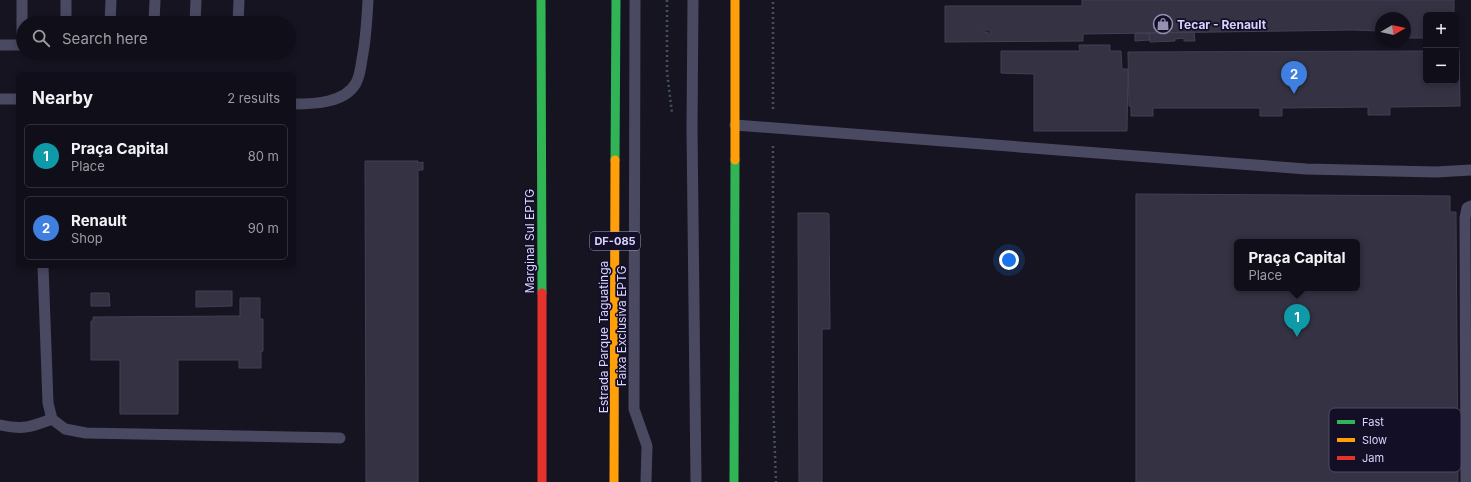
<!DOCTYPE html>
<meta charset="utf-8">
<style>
body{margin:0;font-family:Inter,sans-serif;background:#191822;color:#f1f3f6}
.controls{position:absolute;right:12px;top:12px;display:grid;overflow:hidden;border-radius:6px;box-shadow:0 2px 6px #0003}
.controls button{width:36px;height:36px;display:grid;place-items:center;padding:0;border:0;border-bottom:1px solid #302f38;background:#100f19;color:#f1f3f6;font:20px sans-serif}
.compass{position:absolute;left:1375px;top:12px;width:36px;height:36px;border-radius:50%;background:#100f19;box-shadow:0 2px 6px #0003;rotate:81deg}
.you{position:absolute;left:1009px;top:260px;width:14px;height:14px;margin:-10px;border:3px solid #fff;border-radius:50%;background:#1a73e8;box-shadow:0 0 0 6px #1a73e833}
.badge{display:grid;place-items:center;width:26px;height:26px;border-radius:50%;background:#ea580c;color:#fff;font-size:13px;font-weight:700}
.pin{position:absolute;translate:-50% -33px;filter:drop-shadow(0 1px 2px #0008)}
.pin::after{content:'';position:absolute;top:21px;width:14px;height:12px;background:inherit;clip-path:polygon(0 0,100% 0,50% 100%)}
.popup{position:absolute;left:1234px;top:239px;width:126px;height:52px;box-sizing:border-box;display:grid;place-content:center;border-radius:6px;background:#100f19;filter:drop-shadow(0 1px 3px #0005);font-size:13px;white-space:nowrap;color:#9c9ca2}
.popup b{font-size:15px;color:#f1f3f6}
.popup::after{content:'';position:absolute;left:50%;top:100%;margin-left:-8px;border:8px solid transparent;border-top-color:#100f19}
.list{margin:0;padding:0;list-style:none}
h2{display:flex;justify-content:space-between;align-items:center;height:52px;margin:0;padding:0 16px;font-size:17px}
h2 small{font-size:13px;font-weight:400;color:#9c9ca2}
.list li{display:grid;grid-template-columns:26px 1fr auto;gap:12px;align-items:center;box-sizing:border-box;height:64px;margin:0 8px 8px;padding:0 8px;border:1px solid #302f38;border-radius:6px}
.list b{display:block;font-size:15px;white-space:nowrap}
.list p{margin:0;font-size:13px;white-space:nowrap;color:#9c9ca2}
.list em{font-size:13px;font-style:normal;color:#9c9ca2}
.icon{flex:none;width:22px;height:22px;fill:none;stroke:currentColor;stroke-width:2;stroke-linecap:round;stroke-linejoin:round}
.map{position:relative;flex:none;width:1471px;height:482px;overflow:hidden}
.search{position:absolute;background:#100f19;box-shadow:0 2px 6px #0003;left:16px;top:16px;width:280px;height:44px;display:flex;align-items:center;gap:10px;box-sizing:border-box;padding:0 14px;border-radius:22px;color:#9c9ca2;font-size:15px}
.panel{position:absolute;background:#100f19;box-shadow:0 2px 6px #0003;left:16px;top:72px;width:280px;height:196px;border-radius:6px}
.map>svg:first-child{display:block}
.building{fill:#343243;stroke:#433f54;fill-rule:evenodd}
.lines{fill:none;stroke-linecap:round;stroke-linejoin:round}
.path{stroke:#44505f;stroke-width:2.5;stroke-dasharray:2 3;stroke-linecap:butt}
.lane{stroke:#4a4962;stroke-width:11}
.fast{stroke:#30b455;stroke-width:9}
.slow{stroke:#ff9f0a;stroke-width:9}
.jam{stroke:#e5322d;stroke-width:9}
.labels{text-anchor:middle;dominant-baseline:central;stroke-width:3.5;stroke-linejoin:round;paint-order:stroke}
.shield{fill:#130f26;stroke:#9e99be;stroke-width:1}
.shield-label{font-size:11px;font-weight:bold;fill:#d9d4ff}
.poi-label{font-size:12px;font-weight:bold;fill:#d9d4ff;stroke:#130f26;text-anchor:start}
.street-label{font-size:12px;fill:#d9d4ff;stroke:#130f26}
.key{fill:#130f26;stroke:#4e4a67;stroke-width:1}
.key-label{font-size:11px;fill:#d9d4ff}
</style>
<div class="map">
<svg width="1471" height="482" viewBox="0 0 1471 482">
<rect width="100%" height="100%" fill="#161421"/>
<path class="building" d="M1082,0H1454V15H1426V38H1405V18H1381V38L1380,31L1354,30L1083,34V41L945,42V6H1082ZM984,30H990V35H988V32H984Z
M1194,32L1195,41H1184V38L1175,39V41L1150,42L1149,33Z
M1135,33H1149L1150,40L1135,41Z
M1079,45H1110V51H1121L1122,69H1128L1127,131H1034V74L1001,73V51H1080Z
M1456,50H1459L1460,106L1390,107V115H1368V107L1282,108V116H1260V108H1153V116H1131V106H1129L1128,52L1426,51V81H1456Z
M365,161H418V163L423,162V170H418V482H366Z
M1136,194L1450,196V212H1456L1458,482H1136ZM1237,242H1357V288H1237Z
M798,213H826L829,214L830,329H822V482H799Z
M196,291H232V306L196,307Z
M91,293H109L110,306H91Z
M240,298H260V319H263V351L261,352V368H239V360H178V414H120V360H91V321H93V317L240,316Z"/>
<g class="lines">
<path class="path" d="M667,0V72L672,113
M773,109V0
M773,146V400L776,482"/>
<path class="lane" d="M635,0L634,409L647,446L646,482
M693,0L692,129L696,482
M66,23V0
M110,23L111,0
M154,23L155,0
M195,23L196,0
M238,23L239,0
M0,45H23
M22,45V0
M0,99H18
M294,104C314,104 345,103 356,83C360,76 361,66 362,59C366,39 367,20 368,0
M735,125L1306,169L1436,172L1471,170
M43,266L48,403L52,419L65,429L86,433L340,438
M0,425C23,430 31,427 52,419
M1466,482L1465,218L1467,208L1471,206"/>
<path class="fast" d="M541,0L542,293
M615,160L616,0
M734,482L735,160"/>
<path class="slow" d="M735,160V0
M614,482L615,160"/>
<path class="jam" d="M542,293V482"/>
</g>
<defs>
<symbol id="shop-ring" viewBox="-11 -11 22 22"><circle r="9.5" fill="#130f26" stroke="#9591b1" stroke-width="1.5"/><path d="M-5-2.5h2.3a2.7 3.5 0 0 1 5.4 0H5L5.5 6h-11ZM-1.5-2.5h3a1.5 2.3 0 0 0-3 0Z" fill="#9591b1"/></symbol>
</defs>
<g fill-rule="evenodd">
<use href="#shop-ring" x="1152" y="13" width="22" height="22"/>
</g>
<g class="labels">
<rect class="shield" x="590" y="232" width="50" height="18" rx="3"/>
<g class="shield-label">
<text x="615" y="241">DF-085</text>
</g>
<g class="poi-label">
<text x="1177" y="24">Tecar - Renault</text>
</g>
<g class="street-label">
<text transform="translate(529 241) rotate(-90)">Marginal Sul EPTG</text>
<text transform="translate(621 326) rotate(-90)">Faixa Exclusiva EPTG</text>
<text transform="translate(603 337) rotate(-90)">Estrada Parque Taguatinga</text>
</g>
</g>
<rect x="1329" y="408" width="132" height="64" rx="6" class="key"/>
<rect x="1337" y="420" width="18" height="4" fill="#30b455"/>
<rect x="1337" y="438" width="18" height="4" fill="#ff9f0a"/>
<rect x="1337" y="456" width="18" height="4" fill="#e5322d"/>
<g class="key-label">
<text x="1362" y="426">Fast</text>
<text x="1362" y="444">Slow</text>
<text x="1362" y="462">Jam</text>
</g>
</svg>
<div class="controls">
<button>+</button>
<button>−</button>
</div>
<svg class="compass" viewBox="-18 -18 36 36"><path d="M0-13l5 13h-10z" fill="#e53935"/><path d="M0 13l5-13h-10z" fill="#9c9ca2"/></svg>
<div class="you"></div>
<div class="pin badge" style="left:1297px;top:337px;background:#0f9aa8">1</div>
<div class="popup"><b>Praça Capital</b>Place</div>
<div class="pin badge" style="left:1294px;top:94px;background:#3f7fe0">2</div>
<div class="search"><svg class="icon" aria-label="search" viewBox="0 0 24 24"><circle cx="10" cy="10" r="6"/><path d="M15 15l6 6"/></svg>Search here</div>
<section class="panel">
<h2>Nearby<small>2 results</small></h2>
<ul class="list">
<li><span class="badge" style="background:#0f9aa8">1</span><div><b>Praça Capital</b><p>Place</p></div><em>80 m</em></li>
<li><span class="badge" style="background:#3f7fe0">2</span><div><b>Renault</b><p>Shop</p></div><em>90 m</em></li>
</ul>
</section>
</div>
